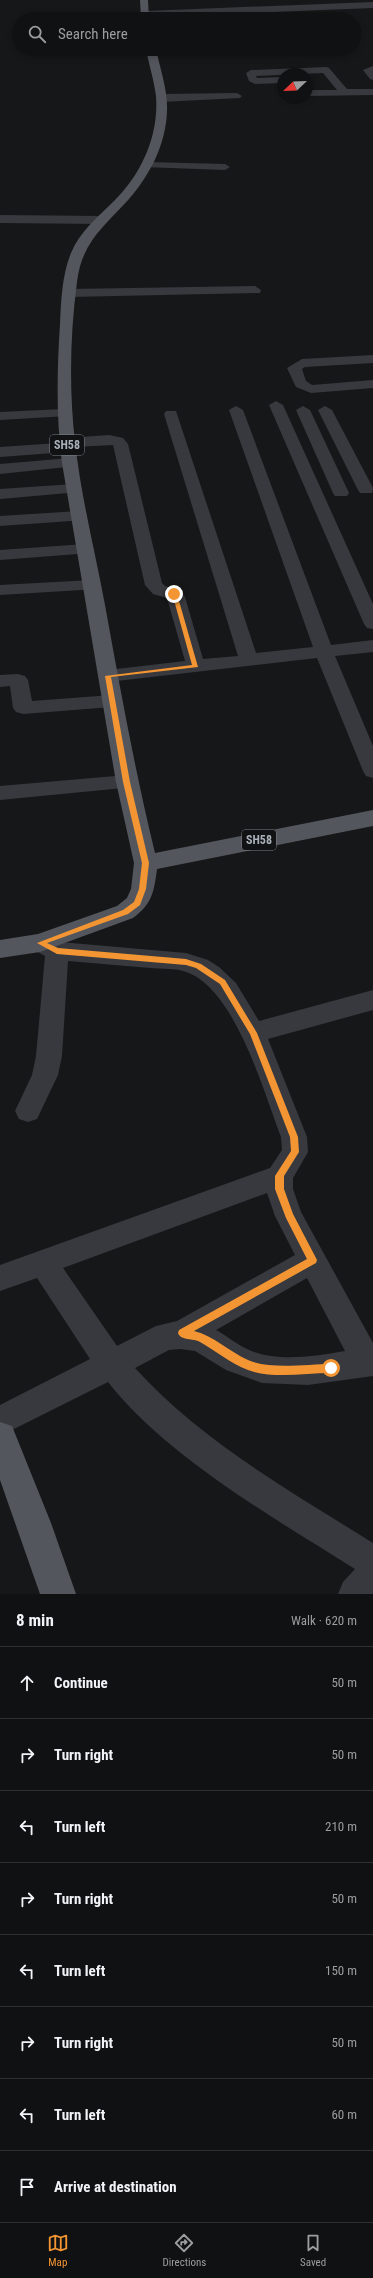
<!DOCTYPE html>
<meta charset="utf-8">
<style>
body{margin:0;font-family:"Roboto Condensed",sans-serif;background:#191a1b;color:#f1f3f6}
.compass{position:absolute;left:277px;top:68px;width:36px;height:36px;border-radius:50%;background:#101112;box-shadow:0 2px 6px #0003;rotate:247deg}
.stop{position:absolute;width:12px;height:12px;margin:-9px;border:3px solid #f49533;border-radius:50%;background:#fff}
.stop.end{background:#f49533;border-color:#fff;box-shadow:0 1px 4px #0008}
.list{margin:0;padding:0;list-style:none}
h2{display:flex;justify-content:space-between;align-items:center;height:52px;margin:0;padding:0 16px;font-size:17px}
h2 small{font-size:13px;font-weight:400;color:#9c9d9f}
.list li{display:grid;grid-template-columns:26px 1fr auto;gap:12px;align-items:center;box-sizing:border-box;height:72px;padding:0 16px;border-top:1px solid #303132}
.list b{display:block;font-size:15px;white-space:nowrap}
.list em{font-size:13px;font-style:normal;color:#9c9d9f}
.icon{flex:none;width:22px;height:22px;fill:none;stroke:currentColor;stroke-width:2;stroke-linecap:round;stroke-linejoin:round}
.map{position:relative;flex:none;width:373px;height:1594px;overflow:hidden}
.search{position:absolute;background:#101112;box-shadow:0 2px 6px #0003;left:12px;right:12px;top:12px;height:44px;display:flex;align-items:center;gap:10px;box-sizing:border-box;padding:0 14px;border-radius:22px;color:#9c9d9f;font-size:15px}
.sheet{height:628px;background:#101112}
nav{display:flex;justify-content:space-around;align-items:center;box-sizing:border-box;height:56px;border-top:1px solid #303132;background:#101112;font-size:11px;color:#9c9d9f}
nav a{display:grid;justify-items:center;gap:2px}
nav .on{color:#f49533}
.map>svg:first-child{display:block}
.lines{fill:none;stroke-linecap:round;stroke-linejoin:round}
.minor{fill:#37393e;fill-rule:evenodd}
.major{fill:#53575d;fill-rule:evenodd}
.route{fill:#f49533}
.labels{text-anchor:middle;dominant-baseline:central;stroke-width:3;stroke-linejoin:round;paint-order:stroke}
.shield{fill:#111213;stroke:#7b8187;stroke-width:1}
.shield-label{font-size:12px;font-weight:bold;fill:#a8b0b9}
</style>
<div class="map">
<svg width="373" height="1594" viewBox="0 0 373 1594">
<rect width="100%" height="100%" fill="#161718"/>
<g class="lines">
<path class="minor" d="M373,2V8L145,17L141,14L145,11Z
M373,66V80L370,79L363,70Z
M326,67L329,68L347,89H373V95L307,96V90H337L323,73L256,76L257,78L283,77V83L255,84L249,81L246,73L251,70Z
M237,93L242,96L240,98L161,102L156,99L162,94Z
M147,162L225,164L230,167L225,170L143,167L142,165L143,163Z
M0,215L103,216L109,220L103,224L0,223Z
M255,286L261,290L260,293L69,297L63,293L69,289Z
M373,355V363L305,367L302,369L306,381L312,385L373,380V388L311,393L296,387L287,368L302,359Z
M276,401L283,405L373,604V629L367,628L364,624L269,405Z
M236,406L243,410L331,645L373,640V652L335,656L373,746V778L366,776L363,771L317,658L108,682L101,680L98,676L101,672L108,670L185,661L167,598L153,594L145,585L113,445L75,447L72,450L67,452L0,457V447L59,443L62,440L67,438L109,435L123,438L128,444L162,583L165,586L180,590L185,597L203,659L238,656L164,414L166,411H176L256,653L313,647L229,410Z
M303,406L310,410L349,493L347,496H335L333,493L296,410Z
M325,406L332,410L373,488L372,493H360L358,490L318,410Z
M63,409L68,410L70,413L68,416L0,420V412Z
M70,458L76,460L78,463L76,466L0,474V464Z
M74,484L80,486L82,489L80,492L0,499V489Z
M79,511L85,512L87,516L85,520L0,526V516Z
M85,544L91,545L94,549L91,553L0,560V550Z
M92,580L98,581L101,585L98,589L0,595V585Z
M18,674L25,676L28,680L32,701L112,695L119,697L122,701L119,705L112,707L23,714L16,712L13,708L10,686L0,687V675Z
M127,775L134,777L137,782L134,787L0,800V786Z
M40,934L60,942L186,953L208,960L219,967L236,983L259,1021L373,990V1010L268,1039L307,1137L308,1152L293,1178V1189L301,1212L373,1343V1376L308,1385L262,1383L226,1370L195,1351L180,1349L169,1350L135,1368C201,1441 290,1491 373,1543V1594H338L343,1582L355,1569C274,1518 167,1457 108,1382L0,1436V1405L90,1359L37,1278L0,1291V1265L270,1168L282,1150L281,1137C264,1093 235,988 186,972C176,968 162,969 150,968C123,966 95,963 68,961L62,1056L58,1075L37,1119L28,1122L19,1119L15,1111L32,1075L36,1056L45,956L32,949L28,943L32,937ZM267,1193L275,1216L295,1255L177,1321L156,1326L117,1346L63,1268ZM307,1278L345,1351C316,1356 275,1363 247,1349C236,1344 227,1336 216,1330Z"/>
<path class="major" d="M140,0H148L149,19H141Z
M146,49H156C160,69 168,90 167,111C166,144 150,175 129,199C104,227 82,241 77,282C70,334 69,390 75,442C81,497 95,551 105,605C120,688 135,771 155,853L373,810V826L157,869C154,892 152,904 133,918L40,952L0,958V940L38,934L117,906L127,898L131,889L134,863L116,782L62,463C56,417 57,371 60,324C61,301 62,275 71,253C80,231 99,216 115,200C142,173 159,135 156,96C154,80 149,65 146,49Z
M0,1422L12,1426L51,1523L76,1594H40L0,1480Z"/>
</g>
<path class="route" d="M172,593L177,594L198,667L111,677L130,782L149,863L146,889L140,905L128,914L47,943L58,948L186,959L201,964L225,980L257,1033L298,1137L299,1152L284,1176V1189L293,1214L317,1260L316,1263L194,1331C214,1336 230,1352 248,1360C269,1370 308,1364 331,1364L335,1368L331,1373C305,1373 272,1379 248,1370C230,1363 216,1351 200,1342C193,1338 181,1341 178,1333L179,1330L307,1259L286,1218L275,1189V1176L291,1151L290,1137L250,1034L220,984L196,968L186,965L57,954L37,943L123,910L134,902L139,889L142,863L123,782L105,676L192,665Z"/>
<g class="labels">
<g class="shield">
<rect x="50" y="435" width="34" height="20" rx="3"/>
<rect x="242" y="830" width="34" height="20" rx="3"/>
</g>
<g class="shield-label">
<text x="67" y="445">SH58</text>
<text x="259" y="840">SH58</text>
</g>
</g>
</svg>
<svg class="compass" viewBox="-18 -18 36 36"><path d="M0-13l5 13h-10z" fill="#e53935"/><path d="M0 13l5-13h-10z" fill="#9c9d9f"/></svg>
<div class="stop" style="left:331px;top:1368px"></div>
<div class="stop end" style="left:174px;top:594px"></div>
<div class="search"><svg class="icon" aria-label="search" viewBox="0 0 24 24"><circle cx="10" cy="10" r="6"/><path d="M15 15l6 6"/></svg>Search here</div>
</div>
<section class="sheet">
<h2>8 min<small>Walk · 620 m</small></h2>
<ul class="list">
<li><svg class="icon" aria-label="ahead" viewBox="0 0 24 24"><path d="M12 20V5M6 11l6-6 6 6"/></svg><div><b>Continue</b></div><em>50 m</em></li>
<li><svg class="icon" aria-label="right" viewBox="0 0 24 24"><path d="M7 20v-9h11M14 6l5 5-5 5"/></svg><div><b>Turn right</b></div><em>50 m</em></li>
<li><svg class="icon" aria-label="left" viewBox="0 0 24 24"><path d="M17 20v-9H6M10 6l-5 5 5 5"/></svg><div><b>Turn left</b></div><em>210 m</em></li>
<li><svg class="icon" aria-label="right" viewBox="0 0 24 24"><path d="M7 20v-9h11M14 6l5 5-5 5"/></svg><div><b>Turn right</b></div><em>50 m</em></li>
<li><svg class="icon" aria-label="left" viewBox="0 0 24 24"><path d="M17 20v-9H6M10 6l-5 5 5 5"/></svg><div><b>Turn left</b></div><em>150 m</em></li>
<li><svg class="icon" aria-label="right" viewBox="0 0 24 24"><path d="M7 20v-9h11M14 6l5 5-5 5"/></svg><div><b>Turn right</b></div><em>50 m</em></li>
<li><svg class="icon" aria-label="left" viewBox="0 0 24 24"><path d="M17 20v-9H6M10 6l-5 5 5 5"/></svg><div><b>Turn left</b></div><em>60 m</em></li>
<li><svg class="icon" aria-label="arrive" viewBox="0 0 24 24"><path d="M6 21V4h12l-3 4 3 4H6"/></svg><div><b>Arrive at destination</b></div></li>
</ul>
</section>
<nav>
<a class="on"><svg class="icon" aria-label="map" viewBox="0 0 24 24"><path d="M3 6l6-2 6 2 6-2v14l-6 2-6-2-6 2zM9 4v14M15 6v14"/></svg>Map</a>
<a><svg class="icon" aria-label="directions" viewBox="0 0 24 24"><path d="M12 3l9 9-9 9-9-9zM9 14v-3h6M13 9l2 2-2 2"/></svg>Directions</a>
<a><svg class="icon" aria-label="saved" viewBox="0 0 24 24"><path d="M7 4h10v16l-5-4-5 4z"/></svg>Saved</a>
</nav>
